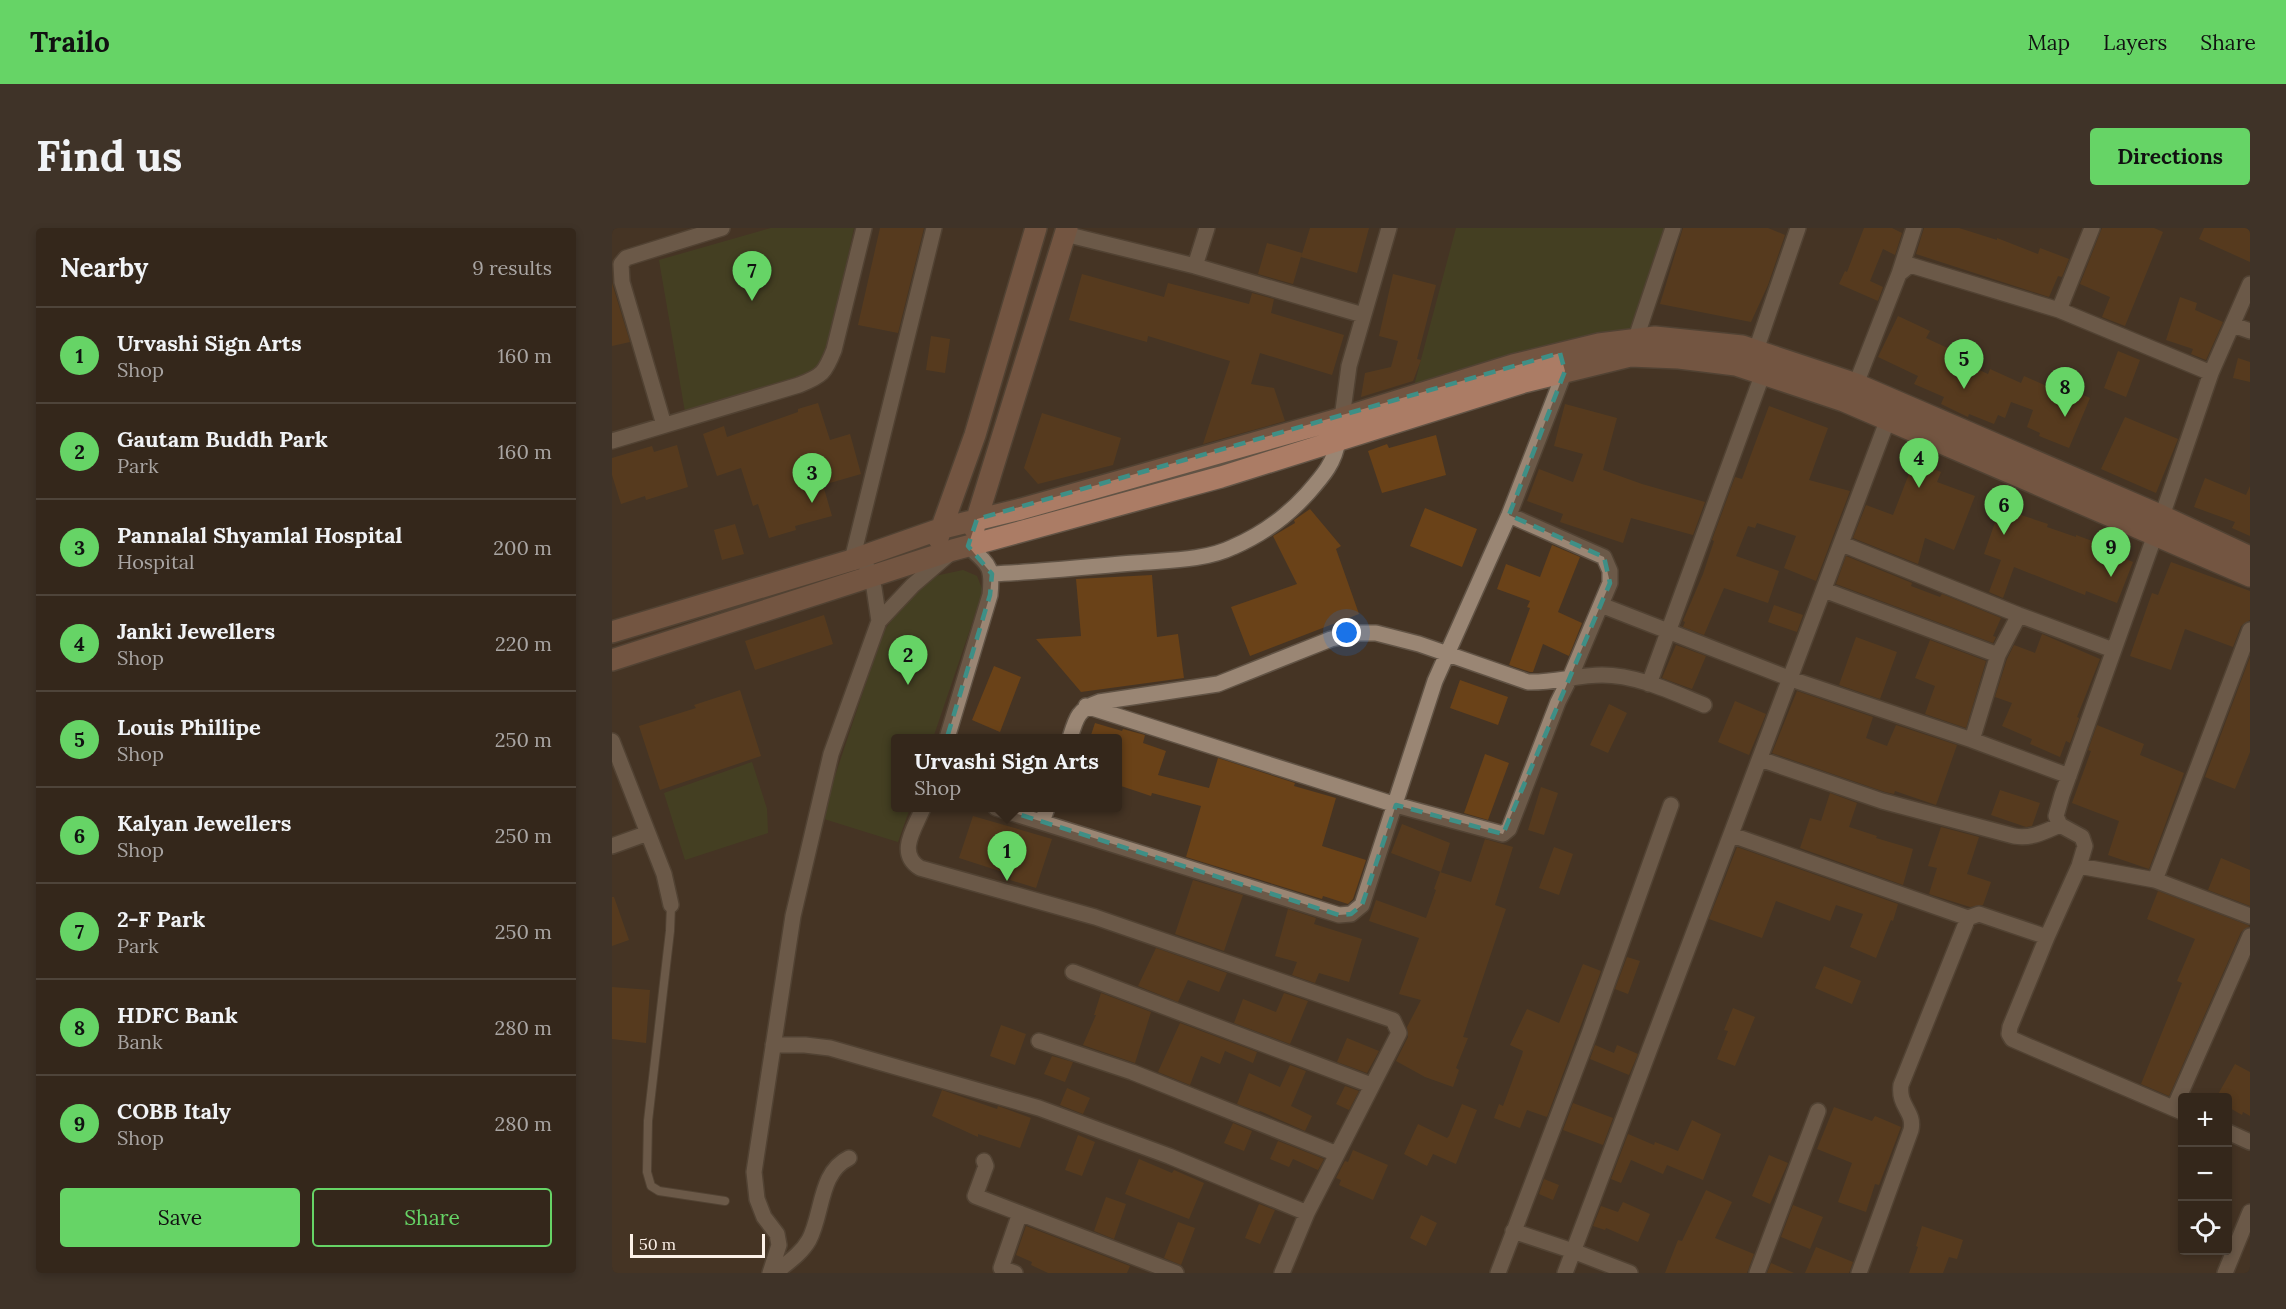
<!DOCTYPE html>
<meta charset="utf-8">
<style>
body{margin:0;font-family:Lora,serif;background:#3f3328;color:#f1f3f6}
.controls{position:absolute;right:18px;bottom:18px;display:grid;overflow:hidden;border-radius:6px;box-shadow:0 3px 9px #0003}
.controls button{width:54px;height:54px;display:grid;place-items:center;padding:0;border:0;border-bottom:2px solid #4e443a;background:#34271b;color:#f1f3f6;font:30px sans-serif}
.scale{position:absolute;left:18px;bottom:15px;width:135px;box-sizing:border-box;padding-left:6px;border:3px solid #fcf1e8;border-top:0;font-size:16px;line-height:21px;white-space:nowrap;color:#fcf1e8;-webkit-text-stroke:4px #453424;paint-order:stroke}
.you{position:absolute;left:735px;top:405px;width:21px;height:21px;margin:-15px;border:4px solid #fff;border-radius:50%;background:#1a73e8;box-shadow:0 0 0 9px #1a73e833}
.badge{display:grid;place-items:center;width:39px;height:39px;border-radius:50%;background:#66d466;color:#111;font-size:20px;font-weight:700}
.pin{position:absolute;translate:-50% -50px;filter:drop-shadow(0 2px 3px #0008)}
.pin::after{content:'';position:absolute;top:32px;width:21px;height:18px;background:inherit;clip-path:polygon(0 0,100% 0,50% 100%)}
.popup{position:absolute;left:279px;top:506px;width:231px;height:78px;box-sizing:border-box;display:grid;place-content:center;border-radius:6px;background:#34271b;filter:drop-shadow(0 2px 4px #0005);font-size:20px;white-space:nowrap;color:#a9a5a3}
.popup b{font-size:22px;color:#f1f3f6}
.popup::after{content:'';position:absolute;left:50%;top:100%;margin-left:-12px;border:12px solid transparent;border-top-color:#34271b}
.list{margin:0;padding:0;list-style:none}
h2{display:flex;justify-content:space-between;align-items:center;height:78px;margin:0;padding:0 24px;font-size:26px}
h2 small{font-size:20px;font-weight:400;color:#a9a5a3}
.list li{display:grid;grid-template-columns:39px 1fr auto;gap:18px;align-items:center;box-sizing:border-box;height:96px;padding:0 24px;border-top:2px solid #4e443a}
.list b{display:block;font-size:22px;white-space:nowrap}
.list p{margin:0;font-size:20px;white-space:nowrap;color:#a9a5a3}
.list em{font-size:20px;font-style:normal;color:#a9a5a3}
.actions{display:flex;gap:12px;padding:18px 24px}
.actions a{flex:1;padding:14px 0;border:2px solid #66d466;border-radius:6px;text-align:center;font-size:21px;color:#66d466}
.actions .main{background:#66d466;color:#111}
.icon{flex:none;width:33px;height:33px;fill:none;stroke:currentColor;stroke-width:2;stroke-linecap:round;stroke-linejoin:round}
.map{position:relative;flex:none;width:1638px;height:1045px;overflow:hidden;border-radius:6px}
header{display:flex;align-items:center;gap:36px;box-sizing:border-box;height:84px;padding:0 30px;background:#66d466;color:#111}
header strong{font-size:28px}
nav{display:flex;gap:33px;margin-inline-start:auto;font-size:21px}
.intro{display:flex;align-items:center;justify-content:space-between;box-sizing:border-box;height:144px;padding:0 36px}
h1{margin:0;font-size:42px}
.button{padding:15px 27px;border-radius:6px;background:#66d466;color:#111;font-size:21px;font-weight:700}
main{display:flex;gap:36px;padding:0 36px}
aside{flex:1;background:#34271b;border-radius:6px;box-shadow:0 3px 9px #0003}
.map>svg:first-child{display:block}
.green{fill:#444d21}
.building{fill:#6a4218}
.lines{fill:none;stroke-linecap:round;stroke-linejoin:round}
.lane-casing{stroke:#615345;stroke-width:10}
.street-casing{stroke:#615345;stroke-width:18}
.secondary-casing{stroke:#615345;stroke-width:24}
.lane{stroke:#9a8674;stroke-width:8}
.street{stroke:#9a8674;stroke-width:15}
.secondary{stroke:#ab7c65;stroke-width:21}
.marked{fill:none;stroke:#3e8f86;stroke-width:4.5;stroke-dasharray:12 8;stroke-linejoin:round}
</style>
<header>
<strong>Trailo</strong>
<nav><a>Map</a><a>Layers</a><a>Share</a></nav>
</header>
<div class="intro"><h1>Find us</h1><a class="button">Directions</a></div>
<main>
<aside>
<h2>Nearby<small>9 results</small></h2>
<ul class="list">
<li><span class="badge">1</span><div><b>Urvashi Sign Arts</b><p>Shop</p></div><em>160 m</em></li>
<li><span class="badge">2</span><div><b>Gautam Buddh Park</b><p>Park</p></div><em>160 m</em></li>
<li><span class="badge">3</span><div><b>Pannalal Shyamlal Hospital</b><p>Hospital</p></div><em>200 m</em></li>
<li><span class="badge">4</span><div><b>Janki Jewellers</b><p>Shop</p></div><em>220 m</em></li>
<li><span class="badge">5</span><div><b>Louis Phillipe</b><p>Shop</p></div><em>250 m</em></li>
<li><span class="badge">6</span><div><b>Kalyan Jewellers</b><p>Shop</p></div><em>250 m</em></li>
<li><span class="badge">7</span><div><b>2-F Park</b><p>Park</p></div><em>250 m</em></li>
<li><span class="badge">8</span><div><b>HDFC Bank</b><p>Bank</p></div><em>280 m</em></li>
<li><span class="badge">9</span><div><b>COBB Italy</b><p>Shop</p></div><em>280 m</em></li>
</ul>
<div class="actions"><a class="main">Save</a><a>Share</a></div>
</aside>
<div class="map">
<svg width="1638" height="1045" viewBox="0 0 1638 1045">
<rect width="100%" height="100%" fill="#453424"/>
<path class="green" d="M159,0H242L217,115L207,142L142,164L73,184L47,32Z
M844,0H1060L1028,102L802,158Z
M351,342L365,348L371,363L321,510H284V580H298L286,614L209,590L271,404L291,377L323,348Z
M140,534L155,581L156,605L73,632L52,565Z"/>
<path class="building" d="M268,0H312L286,105L246,97Z
M698,0H757L745,45L689,29Z
M1071,0H1156L1173,7L1156,57L1139,94L1048,76Z
M1252,0H1280L1290,5L1283,27L1271,21L1258,53L1271,59L1266,73L1227,56L1233,43L1235,44Z
M1312,0H1347L1385,12V10L1426,26L1428,20L1457,31L1450,49L1446,48L1437,69L1304,26Z
M1490,0H1542L1551,4L1513,98L1490,89L1498,69L1468,56Z
M1592,0H1638V34L1587,11Z
M655,15L690,25L681,56L646,46Z
M470,46L552,69L556,55L637,76L640,65L662,71L659,85L732,107L720,147L648,125L639,156L662,160L673,193L591,216L618,133L536,108L535,114L457,92Z
M781,46L824,57L805,131L809,132L801,153L749,169L753,145L779,139L786,113L767,108Z
M0,55L18,114L0,118Z
M1568,69L1585,75L1583,82L1611,94L1594,132L1579,126L1581,121L1554,112Z
M1286,88L1318,103L1314,110L1342,123L1339,129L1376,146L1378,141L1409,155L1412,148L1446,163L1448,157L1478,170L1457,220L1427,208L1428,205L1415,199L1421,182L1399,174L1393,190L1386,187L1382,196L1357,186L1356,189L1329,176L1332,169L1302,156L1306,148L1266,129Z
M319,108L338,111L333,145L314,142Z
M1506,123L1528,132L1514,169L1492,160Z
M1626,130L1638,134V154L1621,150Z
M206,175L218,212L238,206L249,246L211,257L220,288L183,298L184,302L157,310L146,276L141,278L129,240L105,248L91,206L112,198L115,209L186,184V181Z
M953,176L1005,190L991,242L1030,256L1093,274L1081,307L1019,290L1011,315L948,294L951,286L915,273L927,241L961,254L971,226L942,218Z
M1157,178L1216,200L1197,252L1238,263L1204,353L1172,340L1184,308L1145,295L1143,300L1136,298L1124,328L1167,343L1156,375L1112,360L1092,407L1071,399L1073,394L1071,393L1091,346L1102,313L1100,312L1123,249L1130,251Z
M430,185L509,210L501,237L426,256L412,240Z
M1513,189L1566,211L1544,265L1489,241Z
M824,207L834,247L770,265L756,223L775,216L777,220Z
M65,217L76,259L34,272L33,268L9,276L0,247V230L40,218L42,224Z
M1302,233L1329,244L1325,254L1363,268L1342,322L1313,310L1306,336L1241,310L1254,277L1281,287Z
M1593,250L1634,267L1638,258V308L1620,300L1623,294L1582,279Z
M813,280L865,301L850,339L798,318Z
M1388,280L1436,296L1435,299L1464,309V307L1491,317L1489,321L1521,334L1505,375L1474,363L1473,367L1402,339L1391,370L1377,364L1389,332L1372,326Z
M698,281L729,318L724,321L747,386L638,428L619,379L685,356L661,308L683,295L682,292Z
M123,296L132,326L110,332L102,302Z
M940,317L968,329L946,384L970,395L957,428L931,416L921,444H918L897,437L918,380L915,379L918,373L885,361L894,336L928,349Z
M1234,328L1300,355L1299,358L1328,369L1330,366L1389,390L1381,408L1384,409L1381,415L1224,356Z
M1559,334L1638,363V392L1629,398L1621,419L1573,401L1559,442L1518,428L1540,365L1546,367Z
M540,347L545,409L566,406L572,450L469,464L424,411L469,408L464,351Z
M1162,377L1191,387L1185,404L1156,394Z
M212,387L221,416L143,442L133,413Z
M1430,406L1488,431L1465,489L1467,490L1458,515L1454,513L1448,529L1418,516L1420,511L1390,498L1400,475L1383,469L1395,431L1402,417L1423,425Z
M1244,409L1285,424L1268,471L1227,457Z
M1318,412L1374,433L1354,500L1313,486L1323,458L1303,450Z
M1064,417L1094,428L1080,461L1050,450Z
M1638,429V524L1623,561L1593,549Z
M382,438L409,449L388,504L360,492Z
M848,452L896,469L886,497L838,480Z
M128,462L149,528L48,562L27,498L84,480L82,477Z
M1185,463L1261,489L1254,510L1275,518L1284,497L1345,517L1324,577L1283,563L1282,566L1273,564L1160,525Z
M1123,473L1154,486L1137,527L1106,514Z
M997,476L1015,485L996,525L978,517Z
M483,495L510,503L511,501L533,507L531,515L554,523L546,547L597,560L606,530L683,555L682,558L724,570L710,618L754,632L741,671L736,676L711,668L710,671L574,629L589,578L540,565L539,568L506,557V510H478Z
M1485,497L1532,516L1528,527L1572,545L1537,641L1496,627L1507,593L1460,575L1479,523L1476,522Z
M873,526L897,535L876,592L852,585Z
M929,559L946,565L932,607L916,602Z
M1388,562L1428,575L1420,598L1414,599L1379,587Z
M1218,565L1245,575L1237,599L1265,608L1264,610L1301,621L1291,657L1188,620L1198,590L1209,593Z
M361,588L440,611L424,660L398,652L400,647L347,630Z
M790,596L838,615L829,644L779,625Z
M1329,599L1367,609L1355,646L1379,654L1371,677L1358,679L1317,666L1325,640L1316,638Z
M873,611L901,619L883,677L894,681L851,809L856,810L844,840L847,842L841,859L813,849L784,833L796,809L795,799L809,772L787,766L807,710L757,693L764,672L814,690L824,662L822,661L828,644L859,654Z
M942,619L961,626L947,667L927,660Z
M1125,619L1286,676L1281,693L1279,692L1264,730L1238,719L1251,686L1224,677L1218,693L1164,673L1150,710L1097,691Z
M1609,630L1638,642V678L1596,662Z
M581,652L631,667L612,723L563,706Z
M1546,663L1638,698L1629,704L1557,868L1529,856L1570,755L1565,753L1583,711L1535,691Z
M0,669H2L17,712L0,718Z
M676,681L704,690L702,696L750,711L737,754L707,745L703,755L680,747L685,734L663,728Z
M544,720L615,745L607,764L576,752L566,774L526,758Z
M1015,729L1028,733L1016,766L1003,761Z
M971,736L989,743L935,889L915,882L908,900L882,890L887,876L891,878L910,827L911,823L898,817L915,781L947,795Z
M1212,738L1249,753L1240,776L1203,760Z
M0,759L38,762L34,815L0,811Z
M489,765L539,784L523,835L471,817L484,787H482Z
M672,765L696,773L678,816L622,795L631,771L664,784Z
M1121,780L1143,789L1123,838L1105,831L1116,803L1112,802Z
M568,795L645,824L641,835L613,823L608,836L589,828L578,857L546,844Z
M389,797L414,806L403,837L378,828Z
M735,810L767,823L755,845L725,834Z
M983,817L1002,825L1005,817L1026,826L1017,847L978,831Z
M440,828L461,834L453,854L432,846Z
M1623,836L1638,844V888L1631,884L1630,887L1616,879V870H1604Z
M678,837L694,843L679,878L700,888L693,903L648,883L647,884L625,876L637,845L668,859Z
M733,858L747,863L737,882L724,876Z
M455,860L478,870L471,886L448,877Z
M330,862L385,881L386,878L419,890L408,920L366,906V909L320,888Z
M961,875L1001,890L991,917L951,902Z
M850,876L865,882L844,936L821,926L815,938L792,926L806,896L835,910L837,908Z
M1222,879L1260,893L1263,888L1289,899L1267,957L1263,956L1254,984L1226,974L1240,935L1205,921Z
M1080,892L1109,906L1091,952L1055,937L1051,946L1019,932L1009,955L999,951L1016,906L1042,917L1043,914L1066,923Z
M621,895L640,903L632,923L612,915Z
M466,907L483,914L470,948L453,942Z
M666,913L712,931L706,942L681,931L677,939L658,931Z
M741,922L776,937L761,972L727,957L729,952L724,950L733,933L736,934Z
M1157,927L1176,935L1158,976L1140,968Z
M527,931L560,945L562,942L592,955L577,991L513,966Z
M932,951L947,957L941,972L927,966Z
M1094,962L1120,974L1103,1010L1142,1026L1135,1045H1053L1066,1012L1070,1013Z
M494,969L514,976L502,1011L482,1003Z
M1011,974L1038,986L1026,1014L994,1000L993,1002L981,998L989,978L1006,984Z
M647,976L663,982L648,1016L633,1010Z
M1181,977L1211,989L1198,1021L1169,1009Z
M809,987L825,995L814,1018L798,1010Z
M566,994L583,1000L569,1037L552,1030Z
M414,998L518,1038L515,1045H436L419,1037L420,1034L404,1027Z
M1310,998L1351,1012L1345,1031L1337,1029L1331,1045H1297L1306,1019L1304,1018Z
M1204,1019L1241,1034L1237,1045H1193Z
M1159,1035L1182,1045H1155Z"/>
<g class="lines">
<defs>
<path id="lane" d="M59,677L58,703L36,893L35,944L39,958L47,963L113,973"/>
<path id="street" d="M453,6L583,38L751,87
M583,38L595,0
M1287,46L1302,0
M1447,82L1480,0
M1621,97L1638,103
M1024,110L1061,0
M1144,122L1186,0
M1244,156L1287,46L1298,37L1447,82L1599,145
M730,190L737,138L777,0
M52,197L10,54L9,36L14,30L110,0
M0,213L187,157C210,148 213,145 222,122L252,0
M1550,288L1599,145L1638,56
M1543,307L1450,567L1444,588L1448,597L1470,609L1473,618L1467,638L1435,709L1398,799L1397,806L1400,811L1423,821L1570,884
M1230,316L1407,387L1501,422
M240,332L322,0
M380,346C427,344 474,339 522,335C554,332 592,333 621,319C649,307 675,288 695,266C710,249 723,235 726,212
M1212,362L1386,427
M989,377L1179,451L1360,512L1457,548
M267,393L301,357L336,327
M1037,456L1151,145
M474,478L784,577L891,606L897,601L946,474L958,450L998,355V343L992,329L897,287
M335,510L378,367C381,338 377,337 356,318
M458,510C464,490 466,481 487,474L606,456L719,411L748,405H764L807,416L916,454C941,455 965,447 990,447C1025,447 1060,464 1092,477
M1360,512L1386,427L1407,387
M0,513L52,646L59,677
M1148,531L1270,573L1402,608C1419,611 1432,604 1448,597
M311,580C303,600 284,625 308,640L483,689L781,792L787,805L695,985L670,1045
M384,580L727,687L739,686L750,677L823,453L897,287L953,143L951,138
M430,594L435,580
M1120,607L1356,690
M0,618L36,605
M1467,638L1543,652L1638,688
M1543,652L1638,402
M461,744L759,857
M427,813L520,844L725,926
M161,817H193L218,820L427,880L557,928L695,985
M1562,880L1638,708
M1616,904L1638,914
M372,933L374,938L363,968L564,1045
M901,1003L961,1023L1018,1045
M158,1045L167,1017L165,1006L152,989L145,971L142,944L181,688L219,526L267,393L262,360L251,328
M163,1045C175,1035 189,1026 197,1012C211,986 207,944 237,930
M403,1045L389,1040L408,985
M886,1045L977,806L1059,577
M953,1045L1276,191
M1145,1045L1206,883
M1247,1045L1299,902C1303,883 1286,879 1289,857L1356,690L1367,686L1435,709
M1613,1045L1638,984"/>
<path id="secondary" d="M362,300L455,0
M326,310L363,207L424,0
M0,404L240,332L331,300L409,281L730,190L901,137L987,116L1043,109L1130,118L1244,156L1550,288L1638,329
M0,432L341,322L609,249L912,154L1018,128L1067,130L1124,137L1232,173L1638,348"/>
</defs>
<use href="#lane" class="lane-casing"/>
<use href="#street" class="street-casing"/>
<use href="#secondary" class="secondary-casing"/>
<use href="#lane" class="lane"/>
<use href="#street" class="street"/>
<use href="#secondary" class="secondary"/>
</g>
<path d="M0 0H1638V1045H0ZM948,125L953,143L897,287L992,329L998,355L891,606L784,577L750,677L739,686L727,687L320,559L378,367L380,346L356,318L365,291Z" fill="#453424" fill-opacity=".55" fill-rule="evenodd"/>
<path class="marked" d="M948,125L953,143L897,287L992,329L998,355L891,606L784,577L750,677L739,686L727,687L320,559L378,367L380,346L356,318L365,291Z"/>
</svg>
<div class="controls">
<button>+</button>
<button>−</button>
<button><svg class="icon" aria-label="locate" viewBox="0 0 24 24"><circle cx="12" cy="12" r="6"/><path d="M12 2v4M12 18v4M2 12h4M18 12h4"/></svg></button>
</div>
<div class="scale">50 m</div>
<div class="you"></div>
<div class="pin badge" style="left:395px;top:653px">1</div>
<div class="popup"><b>Urvashi Sign Arts</b>Shop</div>
<div class="pin badge" style="left:296px;top:457px">2</div>
<div class="pin badge" style="left:200px;top:275px">3</div>
<div class="pin badge" style="left:1307px;top:260px">4</div>
<div class="pin badge" style="left:1352px;top:161px">5</div>
<div class="pin badge" style="left:1392px;top:307px">6</div>
<div class="pin badge" style="left:140px;top:73px">7</div>
<div class="pin badge" style="left:1453px;top:189px">8</div>
<div class="pin badge" style="left:1499px;top:349px">9</div>
</div>
</main>
